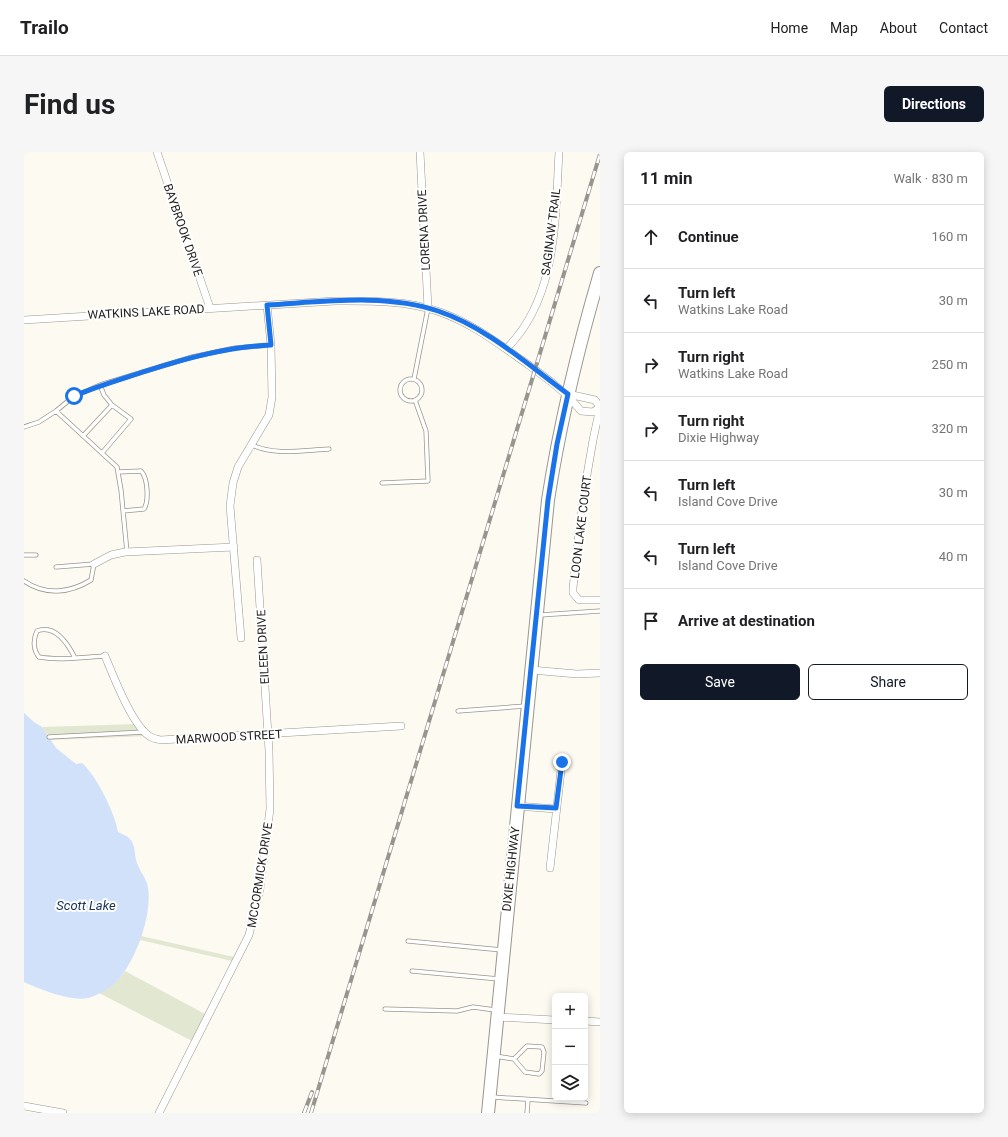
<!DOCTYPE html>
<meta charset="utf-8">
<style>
body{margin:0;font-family:Roboto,sans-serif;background:#f6f6f6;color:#202124}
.controls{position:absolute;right:12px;bottom:12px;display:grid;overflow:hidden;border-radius:6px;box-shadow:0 2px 10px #0003}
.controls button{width:36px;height:36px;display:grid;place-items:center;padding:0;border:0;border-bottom:1px solid #e0e0e0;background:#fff;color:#202124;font:20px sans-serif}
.stop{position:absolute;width:12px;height:12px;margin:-9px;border:3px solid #1a73e8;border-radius:50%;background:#fff}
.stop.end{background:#1a73e8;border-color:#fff;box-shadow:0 1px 4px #0008}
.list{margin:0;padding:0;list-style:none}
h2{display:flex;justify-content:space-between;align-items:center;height:52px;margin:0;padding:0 16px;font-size:17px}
h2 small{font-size:13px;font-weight:400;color:#757577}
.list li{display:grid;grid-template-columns:26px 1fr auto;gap:12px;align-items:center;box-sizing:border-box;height:64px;padding:0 16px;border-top:1px solid #e0e0e0}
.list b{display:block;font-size:15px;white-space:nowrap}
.list p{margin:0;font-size:13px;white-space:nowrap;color:#757577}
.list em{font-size:13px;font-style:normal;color:#757577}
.actions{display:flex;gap:8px;padding:12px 16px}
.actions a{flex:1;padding:9px 0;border:1px solid #111827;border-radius:6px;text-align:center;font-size:14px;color:#111827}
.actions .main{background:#111827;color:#fff}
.icon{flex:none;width:22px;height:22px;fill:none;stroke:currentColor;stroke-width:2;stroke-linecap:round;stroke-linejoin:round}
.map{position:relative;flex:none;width:576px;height:961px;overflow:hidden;border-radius:6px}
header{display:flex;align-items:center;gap:24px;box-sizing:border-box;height:56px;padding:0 20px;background:#fff;border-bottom:1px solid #e0e0e0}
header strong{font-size:19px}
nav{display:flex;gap:22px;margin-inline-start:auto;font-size:14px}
.intro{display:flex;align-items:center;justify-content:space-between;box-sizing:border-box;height:96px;padding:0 24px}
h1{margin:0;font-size:28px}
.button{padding:10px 18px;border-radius:6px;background:#111827;color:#fff;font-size:14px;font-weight:700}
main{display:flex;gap:24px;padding:0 24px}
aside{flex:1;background:#fff;border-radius:6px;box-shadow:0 2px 10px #0003}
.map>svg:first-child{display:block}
.green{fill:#e2e7d1}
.water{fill:#d1e1fa}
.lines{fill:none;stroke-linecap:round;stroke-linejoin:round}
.service-casing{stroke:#9a968e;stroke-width:5}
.minor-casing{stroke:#9a968e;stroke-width:8}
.primary-casing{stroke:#9a968e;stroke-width:14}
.service{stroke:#fff;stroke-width:3.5}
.minor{stroke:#fff;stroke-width:7}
.primary{stroke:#fff;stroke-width:12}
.rail-casing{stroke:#98958f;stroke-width:4}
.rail{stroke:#fff;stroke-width:2.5;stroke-dasharray:8;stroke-linecap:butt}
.route{stroke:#1a73e8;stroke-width:5}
.labels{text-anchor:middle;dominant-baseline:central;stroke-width:4;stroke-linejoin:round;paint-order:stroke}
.street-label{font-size:12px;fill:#22201d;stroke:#fff}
.water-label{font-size:13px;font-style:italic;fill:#163058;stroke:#fff}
</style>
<header>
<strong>Trailo</strong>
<nav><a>Home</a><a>Map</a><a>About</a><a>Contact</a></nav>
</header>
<div class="intro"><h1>Find us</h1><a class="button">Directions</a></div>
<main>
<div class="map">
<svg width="576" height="961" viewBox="0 0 576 961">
<rect width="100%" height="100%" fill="#fdfaf1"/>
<path class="green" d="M113,572L123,584L27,588L18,575Z
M117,784L210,805L208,809L116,788Z
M101,819L181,862L168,889L75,841L96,826Z"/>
<path class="water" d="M0,561L10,570L18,575L32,596L52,612L58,611C72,623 91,661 94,680C97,682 102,683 105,686C112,692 110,703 113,711C116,720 123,727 124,736C128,763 113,805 95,827C89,835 74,843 64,846C48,850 15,837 0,830Z"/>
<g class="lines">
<defs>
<path id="service" d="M376 238a11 11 0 1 1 22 0a11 11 0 1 1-22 0Z
M390,227L404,156
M32,259L93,315L97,338L103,400
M0,275L15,270L32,259L49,245L76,233L168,205L211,196L247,193
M59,284L88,253L80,243L76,233
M228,293C252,304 280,298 305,297
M78,301L107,267L88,253
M94,320L117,319C124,326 125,349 120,357L99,359
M358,331L404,329L402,279L391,248
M0,403H12
M0,429C22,444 46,441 67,428L70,412L32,415
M516,463L576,459
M51,506C44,492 31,472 13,479C9,487 9,498 15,505C36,509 60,505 81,504
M434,559L502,554
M25,585L120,580
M384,789L478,798
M388,819L475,827
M361,857L433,859L449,855L471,858
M471,904L490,907L503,894L518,895L520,900L518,919L515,922L501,920L490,907
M468,945L562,951
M503,961L504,948"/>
<path id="minor" d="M133,0L186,156
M396,0L404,156
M0,168L311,149C345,149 381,148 413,159C446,170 472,190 499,209C521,225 540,238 557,259L569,260L576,255L571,248L544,242
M482,197C534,146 531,67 535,0
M576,255L569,288L558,352L549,436V441L555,448H576
M70,412L87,403L101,400L210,395
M217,486L206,354L209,331L214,315L245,263L248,245L247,193L243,153
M81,504C89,523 109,576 127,585C130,587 134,587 136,588L377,574
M507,518L553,522L576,521
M493,654L532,657
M526,716L538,610
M472,865L531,868
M561,869L576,870
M0,954L39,961
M135,961L225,783L236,737L246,657L245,599L233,408"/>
<path id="primary" d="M464,961L524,348C536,271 554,196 576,121"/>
</defs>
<use href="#service" class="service-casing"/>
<use href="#minor" class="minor-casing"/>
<use href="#primary" class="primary-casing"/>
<use href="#service" class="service"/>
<use href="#minor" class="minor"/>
<use href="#primary" class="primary"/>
<defs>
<path id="rail" d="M280,961L288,940
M287,961L576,2"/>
</defs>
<use href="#rail" class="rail-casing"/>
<use href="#rail" class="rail"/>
</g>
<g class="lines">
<path class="route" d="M50,244C74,234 98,227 122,219C163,206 203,195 247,193L243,153C297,150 362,141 414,159C462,175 503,212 544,242L533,292L524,348L493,654L532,656L538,610"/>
</g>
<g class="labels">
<g class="street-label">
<text transform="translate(159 78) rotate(71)">BAYBROOK DRIVE</text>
<text transform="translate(400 78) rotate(-93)">LORENA DRIVE</text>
<text transform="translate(527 80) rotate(-83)">SAGINAW TRAIL</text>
<text transform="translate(122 160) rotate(-3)">WATKINS LAKE ROAD</text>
<text transform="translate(557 375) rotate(-83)">LOON LAKE COURT</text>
<text transform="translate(239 495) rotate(-93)">EILEEN DRIVE</text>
<text transform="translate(205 585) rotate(-3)">MARWOOD STREET</text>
<text transform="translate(487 717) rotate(-84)">DIXIE HIGHWAY</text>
<text transform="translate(236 723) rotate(-81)">MCCORMICK DRIVE</text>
</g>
<g class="water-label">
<text x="62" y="753">Scott Lake</text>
</g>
</g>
</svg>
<div class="controls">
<button>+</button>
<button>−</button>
<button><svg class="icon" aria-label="layers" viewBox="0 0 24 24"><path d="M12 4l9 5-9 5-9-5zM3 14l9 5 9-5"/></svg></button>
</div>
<div class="stop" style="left:50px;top:244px"></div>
<div class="stop end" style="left:538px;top:610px"></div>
</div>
<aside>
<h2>11 min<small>Walk · 830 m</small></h2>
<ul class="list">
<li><svg class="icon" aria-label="ahead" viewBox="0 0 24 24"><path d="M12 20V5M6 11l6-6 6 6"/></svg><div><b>Continue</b></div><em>160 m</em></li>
<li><svg class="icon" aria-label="left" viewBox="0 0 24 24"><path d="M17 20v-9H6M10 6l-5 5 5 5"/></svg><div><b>Turn left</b><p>Watkins Lake Road</p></div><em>30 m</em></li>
<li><svg class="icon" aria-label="right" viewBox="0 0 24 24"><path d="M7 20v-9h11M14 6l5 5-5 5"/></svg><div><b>Turn right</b><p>Watkins Lake Road</p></div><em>250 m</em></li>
<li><svg class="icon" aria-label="right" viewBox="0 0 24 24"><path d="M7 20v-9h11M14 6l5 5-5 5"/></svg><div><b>Turn right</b><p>Dixie Highway</p></div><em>320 m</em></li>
<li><svg class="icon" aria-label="left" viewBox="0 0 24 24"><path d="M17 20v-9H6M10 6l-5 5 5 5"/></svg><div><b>Turn left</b><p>Island Cove Drive</p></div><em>30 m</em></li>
<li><svg class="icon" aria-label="left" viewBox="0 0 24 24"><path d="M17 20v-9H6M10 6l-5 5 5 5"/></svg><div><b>Turn left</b><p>Island Cove Drive</p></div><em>40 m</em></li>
<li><svg class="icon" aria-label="arrive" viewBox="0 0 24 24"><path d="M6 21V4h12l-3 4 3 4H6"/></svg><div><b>Arrive at destination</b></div></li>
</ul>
<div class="actions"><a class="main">Save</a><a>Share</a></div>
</aside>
</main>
